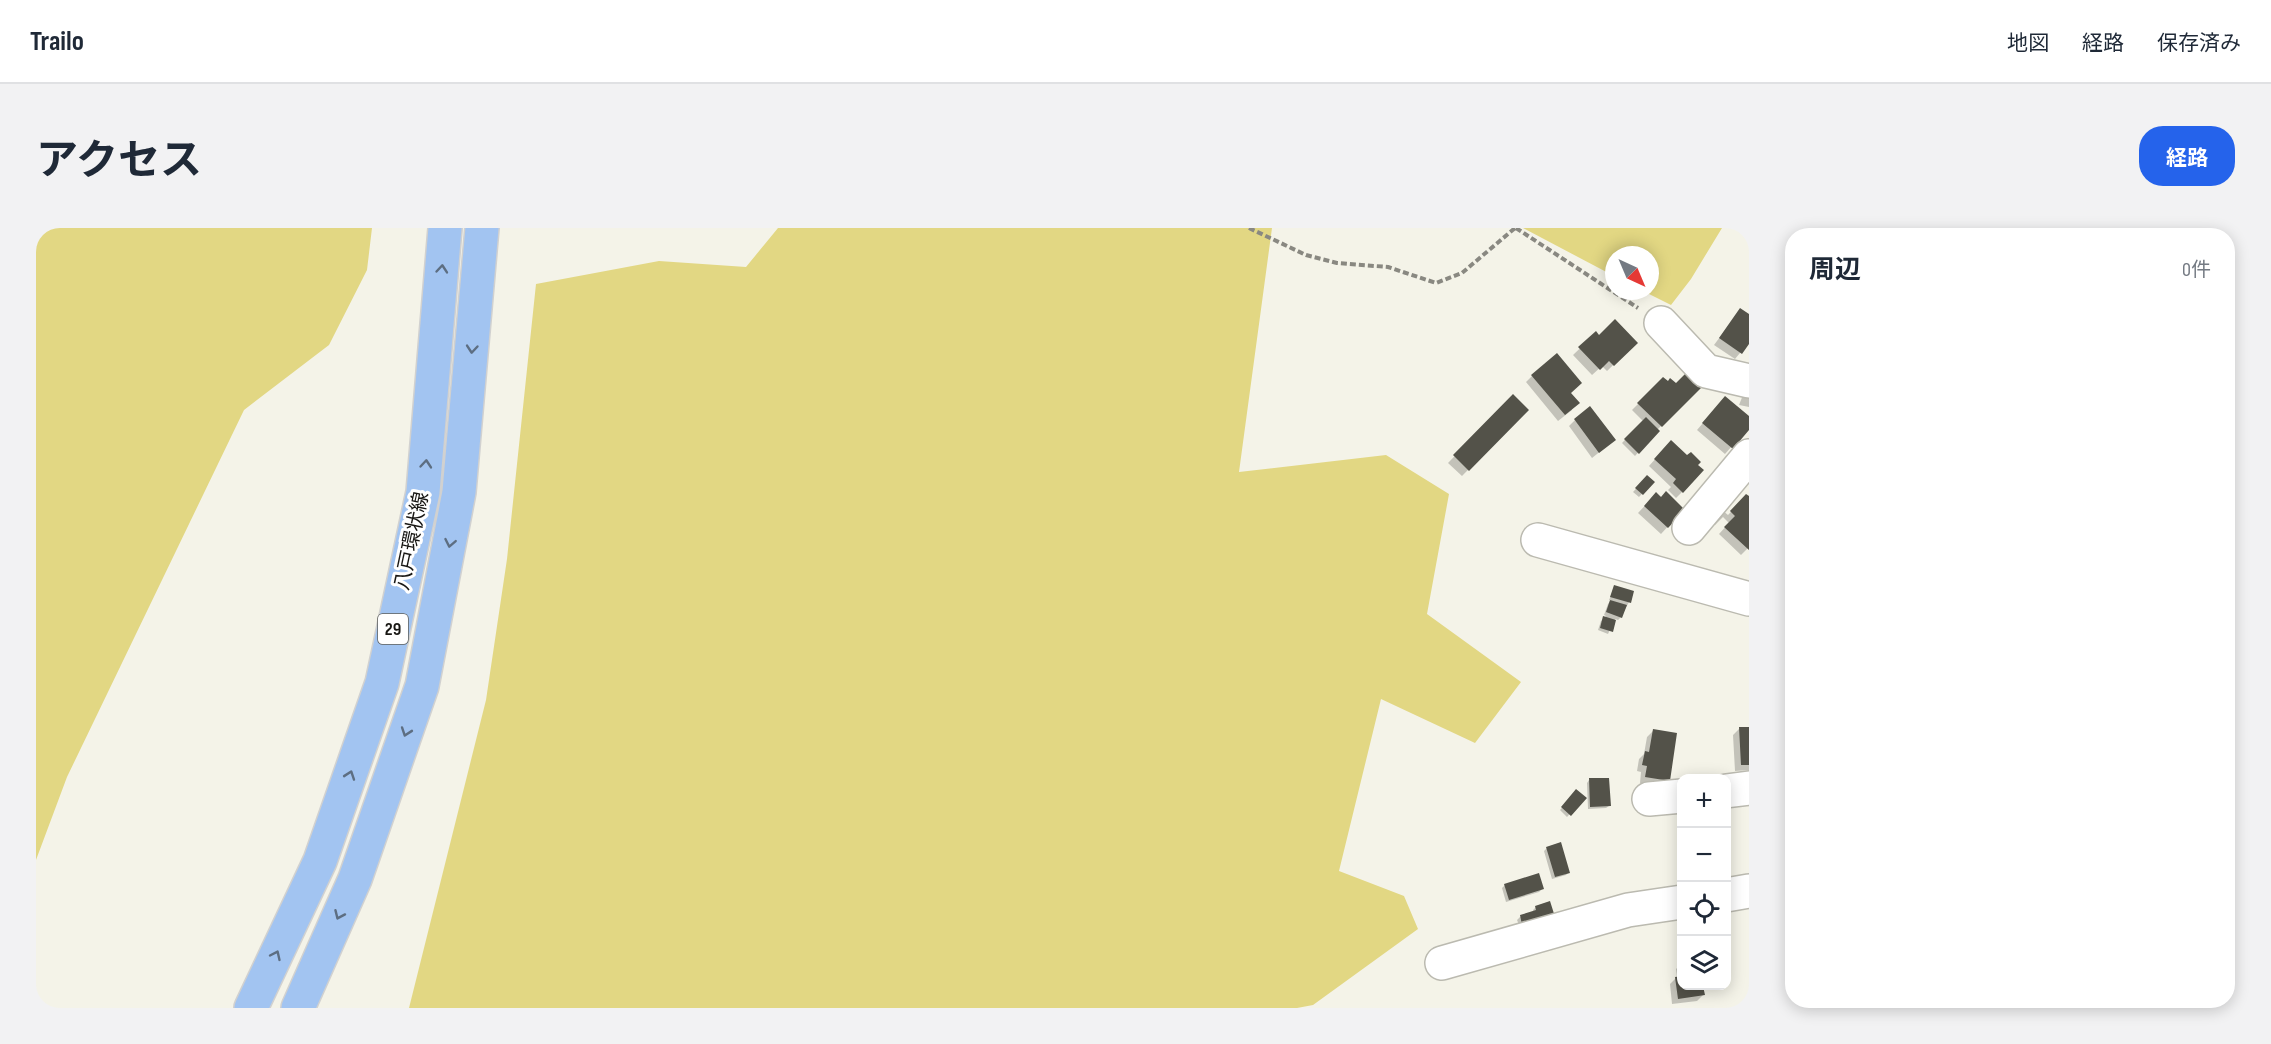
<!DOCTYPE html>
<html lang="ja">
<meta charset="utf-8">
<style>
body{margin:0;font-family:"Sofia Sans Condensed","Noto Sans JP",sans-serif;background:#f2f2f3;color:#1f2937}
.controls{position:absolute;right:18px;bottom:18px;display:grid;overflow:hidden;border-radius:12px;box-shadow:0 3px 15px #0003}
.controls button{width:54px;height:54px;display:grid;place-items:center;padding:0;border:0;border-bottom:2px solid #e0e1e3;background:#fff;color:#1f2937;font:30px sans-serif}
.compass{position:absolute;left:1569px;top:18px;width:54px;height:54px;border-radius:50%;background:#fff;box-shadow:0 3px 15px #0003;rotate:136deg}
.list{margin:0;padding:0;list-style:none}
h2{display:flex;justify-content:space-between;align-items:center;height:78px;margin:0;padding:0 24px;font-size:26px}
h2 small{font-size:20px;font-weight:400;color:#747a83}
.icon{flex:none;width:33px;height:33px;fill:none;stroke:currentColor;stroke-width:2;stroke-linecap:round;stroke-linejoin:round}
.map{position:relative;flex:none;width:1713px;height:780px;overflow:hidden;border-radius:24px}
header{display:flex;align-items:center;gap:36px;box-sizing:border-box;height:84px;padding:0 30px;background:#fff;border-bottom:2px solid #e0e1e3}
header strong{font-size:28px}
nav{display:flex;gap:33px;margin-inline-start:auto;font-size:21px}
.intro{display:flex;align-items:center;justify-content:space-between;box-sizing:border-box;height:144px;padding:0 36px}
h1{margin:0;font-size:42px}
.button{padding:15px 27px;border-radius:24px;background:#2563eb;color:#fff;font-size:21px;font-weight:700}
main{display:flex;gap:36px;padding:0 36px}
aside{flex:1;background:#fff;border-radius:24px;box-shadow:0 3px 15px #0003}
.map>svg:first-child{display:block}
.green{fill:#e2d783}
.shadow{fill:#0003}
.building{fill:#535249}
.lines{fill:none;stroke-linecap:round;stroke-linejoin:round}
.minor-casing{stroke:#bbbab0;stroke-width:36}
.major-casing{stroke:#d1d1d0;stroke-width:36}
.path{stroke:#898881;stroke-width:4;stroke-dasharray:6 3;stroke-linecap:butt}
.minor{stroke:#fff;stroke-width:33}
.major{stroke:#a2c4f1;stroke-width:33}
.oneway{stroke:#5d6e82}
.labels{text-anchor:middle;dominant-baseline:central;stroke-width:6;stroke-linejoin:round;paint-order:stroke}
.shield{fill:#fff;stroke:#5d5d5a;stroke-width:1.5}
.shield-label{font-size:18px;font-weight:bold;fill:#181714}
.street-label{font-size:20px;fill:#181714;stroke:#fff}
</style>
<header>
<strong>Trailo</strong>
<nav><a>地図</a><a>経路</a><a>保存済み</a></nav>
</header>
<div class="intro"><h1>アクセス</h1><a class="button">経路</a></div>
<main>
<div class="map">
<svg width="1713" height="780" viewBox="0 0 1713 780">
<rect width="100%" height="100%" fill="#f4f3e8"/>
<path class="green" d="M0,0H336L331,42L293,117L208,182L31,549L0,632Z
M742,0H1236L1203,244L1350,227L1413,266L1391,386L1485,454L1439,515L1345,471L1303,643L1368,668L1382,701L1277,777L1261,780H373L450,472L471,331L500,56L623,33L710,39Z
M1487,0H1686L1655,51L1635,77L1607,63H1614V27H1578V48Z"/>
<path class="shadow" d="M1704,82L1713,88V114L1699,131L1678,117Z
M1560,105L1563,109L1600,115L1571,143L1566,138L1556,147L1537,127Z
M1496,148L1533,165L1536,182L1522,193L1490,154Z
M1627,151L1640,157L1663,160L1621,202L1622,203L1599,228L1586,215L1607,193L1596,182Z
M1707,167L1713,168V179L1703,177Z
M1477,168L1491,182L1426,248L1412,235Z
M1683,176L1713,190V199L1689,226L1661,202Z
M1539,192L1571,218L1556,230L1533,198Z
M1629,220L1646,264L1640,270L1632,262L1635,259L1613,238Z
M1611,249L1617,254L1603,269L1597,264Z
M1620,266L1647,282L1625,306L1602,285Z
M1710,268L1713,270V319L1705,327L1683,306L1693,295L1687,289L1679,297L1676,293L1686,282L1692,287Z
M1579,359L1593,374L1585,389L1582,392L1579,391L1572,406L1562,402L1565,393L1570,388L1568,387L1572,376L1575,372H1573Z
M1713,500V542L1699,543L1697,507L1703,501Z
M1617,503L1632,552L1626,558L1604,555L1605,544L1601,543L1603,531L1608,526L1611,509Z
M1553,552L1573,578L1570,580L1552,581L1551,555Z
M1541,563L1549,570L1531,589L1524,582Z
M1511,620L1533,644L1530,647L1516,651L1508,623Z
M1469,657L1506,661L1503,664L1470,674L1466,660Z
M1513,675L1484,699L1481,692L1484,689L1498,685L1497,682L1500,679Z
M1646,699V721L1643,701Z
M1646,735V758H1666L1667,767L1661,773L1636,776L1634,756L1641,749L1640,741Z"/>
<path class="building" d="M1704,80L1713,86V116L1706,126L1683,110Z
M1579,91L1602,115L1578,138L1573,133L1564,142L1542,119L1560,103L1563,107Z
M1521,125L1546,155L1535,165L1544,175L1529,187L1495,147Z
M1650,145L1665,160L1626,199L1601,175L1627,149L1632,153L1634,150L1640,155Z
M1477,166L1493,182L1433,243L1417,227Z
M1689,168L1713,188V202L1697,221L1666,195Z
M1554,178L1580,212L1563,225L1538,191Z
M1610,189L1624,203L1603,226L1588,211Z
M1635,212L1651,227L1655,224L1665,234L1662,237L1668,242L1647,265L1637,255L1640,251L1618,231Z
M1611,247L1619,254L1607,267L1599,260Z
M1630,263L1649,282L1632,300L1608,278L1620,264L1625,269Z
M1710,266L1713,268V322L1688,299L1699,288L1694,283Z
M1578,357L1598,363L1595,375L1574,369Z
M1574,372L1591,377L1586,390L1570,384Z
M1567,388L1580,392L1577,404L1564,400Z
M1703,499H1713V537H1705Z
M1617,501L1641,505L1634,553L1609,549L1611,538L1606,537L1609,523L1613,524Z
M1553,550H1573L1575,578L1554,579Z
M1540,561L1551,570L1535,588L1525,579Z
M1525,614L1534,645L1519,649L1510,619Z
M1503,645L1508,661L1473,672L1468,656Z
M1514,673L1520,692L1486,697L1484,687L1500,682L1499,678Z
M1646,748V758H1667L1669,767L1642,771L1639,749Z"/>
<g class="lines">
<defs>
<path id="minor" d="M1625,95L1670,143L1713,153
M1653,300L1713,228
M1502,312L1713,371
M1690,563L1713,560
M1613,571L1646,568
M1690,667L1713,663
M1406,735L1592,682L1646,674"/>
<path id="major" d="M215,780L284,633L346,455L387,264L409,0
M262,780L319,651L386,458L423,264L446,0"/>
</defs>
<use href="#minor" class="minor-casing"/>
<use href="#major" class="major-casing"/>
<path class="path" d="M1213,0L1270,27L1301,35L1352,39L1400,55L1426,45L1479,0
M1480,0L1602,80"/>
<use href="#minor" class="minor"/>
<use href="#major" class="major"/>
</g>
<defs><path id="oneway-chevron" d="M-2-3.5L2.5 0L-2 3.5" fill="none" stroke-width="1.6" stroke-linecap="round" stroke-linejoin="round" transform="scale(1.5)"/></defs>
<g class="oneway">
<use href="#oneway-chevron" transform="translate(406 41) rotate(-85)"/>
<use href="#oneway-chevron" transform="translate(436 121) rotate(95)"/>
<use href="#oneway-chevron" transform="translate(390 236) rotate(-85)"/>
<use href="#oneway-chevron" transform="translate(414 315) rotate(101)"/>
<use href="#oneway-chevron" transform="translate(370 504) rotate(109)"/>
<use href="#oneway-chevron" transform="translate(314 547) rotate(-71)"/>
<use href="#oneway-chevron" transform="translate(303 687) rotate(114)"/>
<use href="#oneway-chevron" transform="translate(240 727) rotate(-65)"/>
</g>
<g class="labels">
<rect class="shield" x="342" y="386" width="30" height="30" rx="4.5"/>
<g class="shield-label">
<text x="357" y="401">29</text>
</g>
<g class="street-label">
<text transform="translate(376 313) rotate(-78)">八戸環状線</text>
</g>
</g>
</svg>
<div class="controls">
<button>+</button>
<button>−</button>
<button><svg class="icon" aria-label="locate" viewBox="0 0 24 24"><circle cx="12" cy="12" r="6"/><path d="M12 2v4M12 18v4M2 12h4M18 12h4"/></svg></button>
<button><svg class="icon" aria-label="layers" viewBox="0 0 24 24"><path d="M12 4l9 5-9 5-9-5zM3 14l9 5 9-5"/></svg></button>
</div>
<svg class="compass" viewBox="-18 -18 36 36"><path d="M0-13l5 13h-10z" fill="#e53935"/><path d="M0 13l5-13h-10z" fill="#747a83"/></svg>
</div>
<aside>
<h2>周辺<small>0件</small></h2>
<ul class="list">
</ul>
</aside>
</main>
